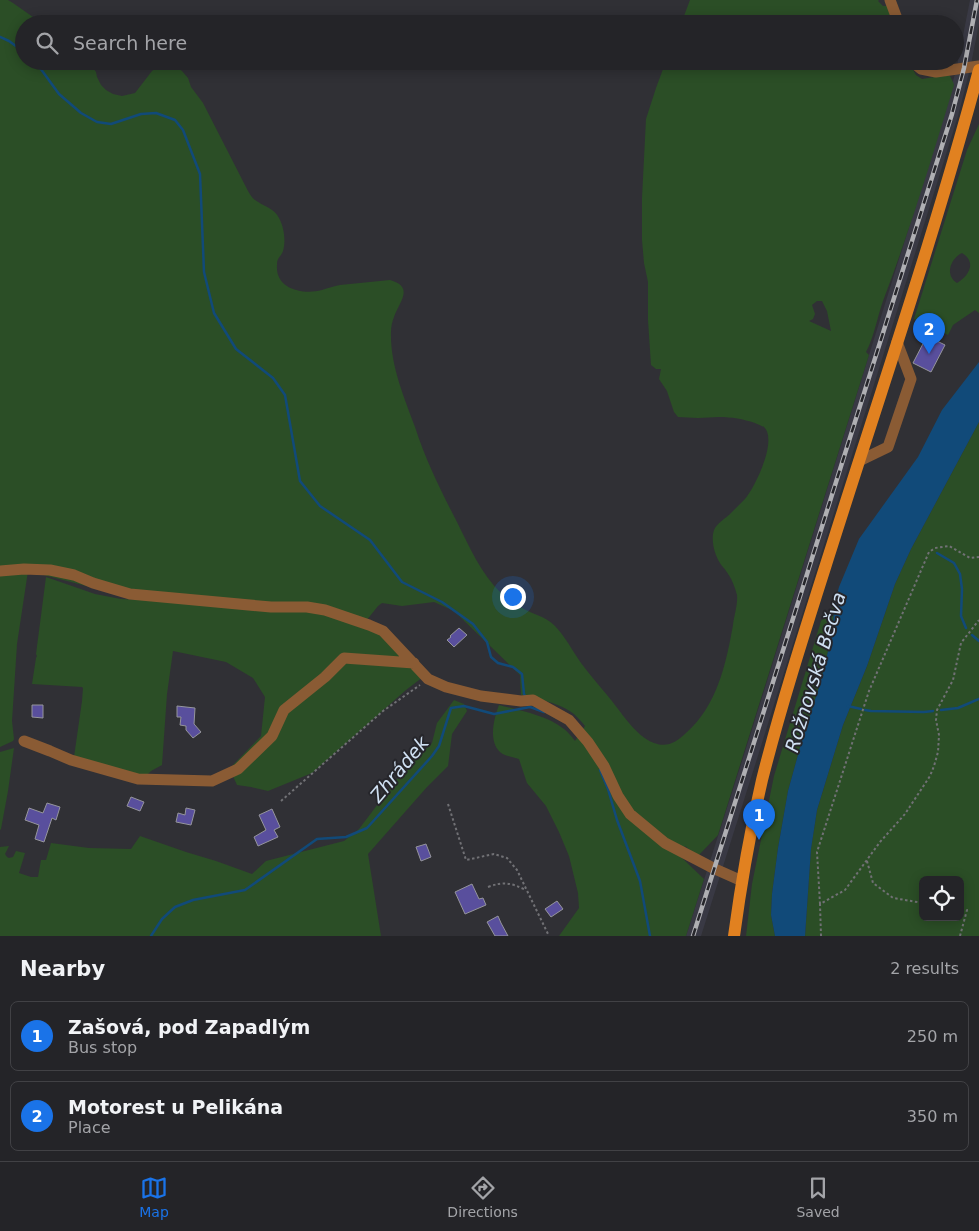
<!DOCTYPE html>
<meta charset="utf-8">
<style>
body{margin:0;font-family:"DejaVu Sans",sans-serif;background:#2c2c30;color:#f1f3f6}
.controls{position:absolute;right:15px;bottom:15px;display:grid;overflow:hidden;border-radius:8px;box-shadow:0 2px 12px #0003}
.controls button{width:45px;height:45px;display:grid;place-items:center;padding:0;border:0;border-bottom:1px solid #414145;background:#242428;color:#f1f3f6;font:25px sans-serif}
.you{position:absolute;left:512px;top:596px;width:18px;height:18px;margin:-12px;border:4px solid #fff;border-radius:50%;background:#1a73e8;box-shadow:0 0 0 8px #1a73e833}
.badge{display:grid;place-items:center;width:32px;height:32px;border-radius:50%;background:#1a73e8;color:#fff;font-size:16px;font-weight:700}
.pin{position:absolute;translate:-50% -41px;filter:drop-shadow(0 1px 2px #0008)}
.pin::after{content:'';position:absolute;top:26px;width:18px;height:15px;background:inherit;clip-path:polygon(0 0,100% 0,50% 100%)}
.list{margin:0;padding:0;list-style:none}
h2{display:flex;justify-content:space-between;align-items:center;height:65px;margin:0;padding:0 20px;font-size:21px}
h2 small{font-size:16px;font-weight:400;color:#a3a4a8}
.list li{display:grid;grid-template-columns:32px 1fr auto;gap:15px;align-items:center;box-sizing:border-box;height:70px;margin:0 10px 10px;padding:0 10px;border:1px solid #414145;border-radius:8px}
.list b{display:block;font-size:19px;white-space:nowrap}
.list p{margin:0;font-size:16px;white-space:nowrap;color:#a3a4a8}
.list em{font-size:16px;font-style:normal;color:#a3a4a8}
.icon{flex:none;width:28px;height:28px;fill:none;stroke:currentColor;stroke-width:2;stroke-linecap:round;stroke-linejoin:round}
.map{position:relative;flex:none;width:979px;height:936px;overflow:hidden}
.search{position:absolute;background:#242428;box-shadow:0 2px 12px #0003;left:15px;right:15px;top:15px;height:55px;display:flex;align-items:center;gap:12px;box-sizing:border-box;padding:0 18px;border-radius:28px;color:#a3a4a8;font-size:19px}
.sheet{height:225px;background:#242428}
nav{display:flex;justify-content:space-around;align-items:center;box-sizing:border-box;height:70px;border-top:1px solid #414145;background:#242428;font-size:14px;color:#a3a4a8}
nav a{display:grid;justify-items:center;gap:2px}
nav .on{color:#1a73e8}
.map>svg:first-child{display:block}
.built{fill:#393944}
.green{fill:#2b4e26;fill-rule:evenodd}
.water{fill:#114a79}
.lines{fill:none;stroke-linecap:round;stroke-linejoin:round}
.stream{stroke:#114a79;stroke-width:2.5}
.building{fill:#594f9d;stroke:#95959c}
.path{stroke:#717175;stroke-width:2;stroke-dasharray:2.5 2.5;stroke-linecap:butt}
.minor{stroke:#8a5b34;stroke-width:11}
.major{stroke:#e18120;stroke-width:12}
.rail-casing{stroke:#afafb3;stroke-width:4.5}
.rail{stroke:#26262b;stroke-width:2.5;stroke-dasharray:8;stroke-linecap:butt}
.labels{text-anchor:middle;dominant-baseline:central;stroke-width:4;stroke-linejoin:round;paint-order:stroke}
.water-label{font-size:19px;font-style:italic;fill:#d0e1f3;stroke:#26262b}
</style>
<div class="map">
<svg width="979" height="936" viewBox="0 0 979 936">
<rect width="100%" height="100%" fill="#303035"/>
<path class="built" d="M970,0H979V24L970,69L958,116L756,762L701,936H686L743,758L945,112L957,66Z"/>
<path class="green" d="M0,0H8L13,3L43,24H24V61H88L96,72L97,77L101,85L106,90L113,94L122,96L135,93L152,71L161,64H167L176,67L182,71L188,78L191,87L203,103L248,191C250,194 252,198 255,200C263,206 274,208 279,218C284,227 286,241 283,251C281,257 277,257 277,265C275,289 303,295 322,290C328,288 334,286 340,285C357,283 373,282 390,280C415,287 399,302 394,317C392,322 391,327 391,332C390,365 404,397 415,427C426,461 441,491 457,522C469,546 481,574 501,593C507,599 514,604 522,608C532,614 545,616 554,625C565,636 572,650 581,663C589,674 598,684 607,695C620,710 635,736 654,743C668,748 676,742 686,733C717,706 726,664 733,625C734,616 738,604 737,595C735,587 731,577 726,571C726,570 720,564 720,563C714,554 710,537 715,528C719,522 726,518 730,514C735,509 740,504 745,499C755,487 778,440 764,427C764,427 755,423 755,423C743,419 732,417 719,417C712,417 705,418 698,418C691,418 685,417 678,417L674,412L667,391L659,379L661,369H656L651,365L648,320V282L644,263L642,240V198L646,119L656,88L666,61H908L916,75L922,79L941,76H950L953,82L954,85C932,158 910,230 883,301C877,318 874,337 866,352L869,355L718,835L698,856L685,846L682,858L704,879L686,936H559L579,908L578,893L569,856L559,832L546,806L527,783L519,759C513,757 504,756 500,752C488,741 494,718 499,705C521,711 546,715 564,729C568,732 572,737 575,741L585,726C582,722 578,718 574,714C562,704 537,698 521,695L520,675L454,611L434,602L402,606L382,603L378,606L366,621L423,677L406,690L312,773L268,791L251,787L237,785L230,770L233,765L261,736L265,697L253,678L226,662L173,651L167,694L162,765L151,771L145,777L74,757L82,701L83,688L82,687L32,684L36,658L37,656L36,654L46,577L95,594L121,599L141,600L28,571L17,644L12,721L14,739L13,741L0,747ZM817,301H822L827,311L831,331L809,321L813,319L815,314L812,305Z
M690,0H879L878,1L883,6H891L897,24H681Z
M979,124V313L975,310L953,325L948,335L914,319L967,150ZM962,253C977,262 969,276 957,283C944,275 951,258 962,253Z
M979,422V936H805L811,848L817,810L843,725L867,666L895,584L911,549ZM923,880H960V917H923Z
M834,606L833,631L820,684L801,744L788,791L778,848L772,894L771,915L775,936H746L752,884L774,776L821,621Z
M454,700L464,704L467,711L452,734L448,766L427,787L368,854L381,936H0V847L9,846L5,854L7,857L9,858L13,857L16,851L25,853L19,873L31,877H38L41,860H46L51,843L89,848L131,849L140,836L186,852L216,861L252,874L266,861L344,841L359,829L403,771L432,743L437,723Z
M14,748L8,791L1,829L0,830V752Z"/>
<path class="water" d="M979,362V422L911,549L895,584L867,666L843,725L817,810L811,849L805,936H775L771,915L772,894L778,848L788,791L801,744L820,684L833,631L834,606L839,587L859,539L918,457L942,410Z"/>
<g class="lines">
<path class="stream" d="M0,37L9,41L24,52
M35,61L59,94L81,113L97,122L111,124L141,114L156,113L175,120L183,130L200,174L204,272L214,313L236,349L273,378L285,395L300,481L320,506L370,540L402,582L442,602L473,624L487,642L491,657L498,663L513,667L522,674L524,694L526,698
M937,553L954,563L960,574L962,589L961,616L966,628
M972,635L979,641
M848,706L861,709
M865,710L871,711L924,712L933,711
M941,710L958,708L979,699
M600,770L608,789L617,820L640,881L650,936
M151,936L162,919L175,907L193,900L245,890L317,839L346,837L367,828L432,756L439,746L451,708L464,706L494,714L530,707L544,712"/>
</g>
<path class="building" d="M927,336L945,345L931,372L913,363Z
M459,628L467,635L454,647L447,640L451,637L450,636Z
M32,705H43V718L32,717Z
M177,706L195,708L194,724L201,732L193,738L186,730V726L180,725L181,717H177Z
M131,797L144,802L140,811L127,806Z
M47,803L60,807L56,820L52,818L44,842L35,839L39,825L25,820L29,808L43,813Z
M186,808L195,810L191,825L176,822L178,813L185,815Z
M272,809L280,827L274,830L278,837L258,846L254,837L266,830L259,815Z
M426,844L431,857L421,861L416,847Z
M472,884L479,899L483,898L486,905L465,914L455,892Z
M557,901L563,909L551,917L545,909Z
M498,916L501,923L508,936H495L487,922Z"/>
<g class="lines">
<path class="path" d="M281,801L383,711L420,685
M448,804L466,860L494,854L507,858L517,870L549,936
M867,861L873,883L893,898L923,903
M488,887C504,881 511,883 526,890
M820,904L817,852L869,691L929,552L935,548L949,546L970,558L979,557
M821,936L820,904L845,890L880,842L905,814L930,776L934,766L938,752L939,735L936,720L937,710L953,680L961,643L979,620
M960,936L967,910L960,909"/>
<path class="minor" d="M890,0L899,24
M911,61L921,69L936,72L979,66
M859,461L888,447L911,379L897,342
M0,571L24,569L50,570L74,575L93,583L130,594L271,607H307L325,610L369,625L383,631L428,679L446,687L481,696L521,701L533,700L569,720L588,742L604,766L618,796L630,814L665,843L715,869L742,881
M24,741L50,751L71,760L138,779L212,781L238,769L272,736L284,710L325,677L344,658L414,663"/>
<path class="major" d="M734,936C741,884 750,832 762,780C783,697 810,615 836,533C885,379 937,226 979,70"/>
<defs>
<path id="rail" d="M693,936L952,114L964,68L977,0"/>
</defs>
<use href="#rail" class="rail-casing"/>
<use href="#rail" class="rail"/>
</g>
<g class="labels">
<g class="water-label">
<text transform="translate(815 672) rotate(-73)">Rožnovská Bečva</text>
<text transform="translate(399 769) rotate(-50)">Zhrádek</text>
</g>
</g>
</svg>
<div class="controls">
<button><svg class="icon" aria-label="locate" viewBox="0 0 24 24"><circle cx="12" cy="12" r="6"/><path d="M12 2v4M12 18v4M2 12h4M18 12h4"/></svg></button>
</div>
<div class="you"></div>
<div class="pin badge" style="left:759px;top:840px">1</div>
<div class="pin badge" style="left:929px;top:354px">2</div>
<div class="search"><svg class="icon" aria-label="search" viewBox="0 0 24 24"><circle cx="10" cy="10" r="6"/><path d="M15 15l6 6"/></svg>Search here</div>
</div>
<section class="sheet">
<h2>Nearby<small>2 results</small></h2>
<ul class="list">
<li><span class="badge">1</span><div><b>Zašová, pod Zapadlým</b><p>Bus stop</p></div><em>250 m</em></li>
<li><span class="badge">2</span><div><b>Motorest u Pelikána</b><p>Place</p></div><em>350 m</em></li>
</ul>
</section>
<nav>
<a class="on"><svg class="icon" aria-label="map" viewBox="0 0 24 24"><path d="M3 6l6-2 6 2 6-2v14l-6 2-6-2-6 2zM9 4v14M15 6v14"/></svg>Map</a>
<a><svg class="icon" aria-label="directions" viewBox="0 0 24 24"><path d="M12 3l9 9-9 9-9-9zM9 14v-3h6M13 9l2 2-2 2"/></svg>Directions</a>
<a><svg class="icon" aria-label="saved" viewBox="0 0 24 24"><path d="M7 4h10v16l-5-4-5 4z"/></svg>Saved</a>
</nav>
